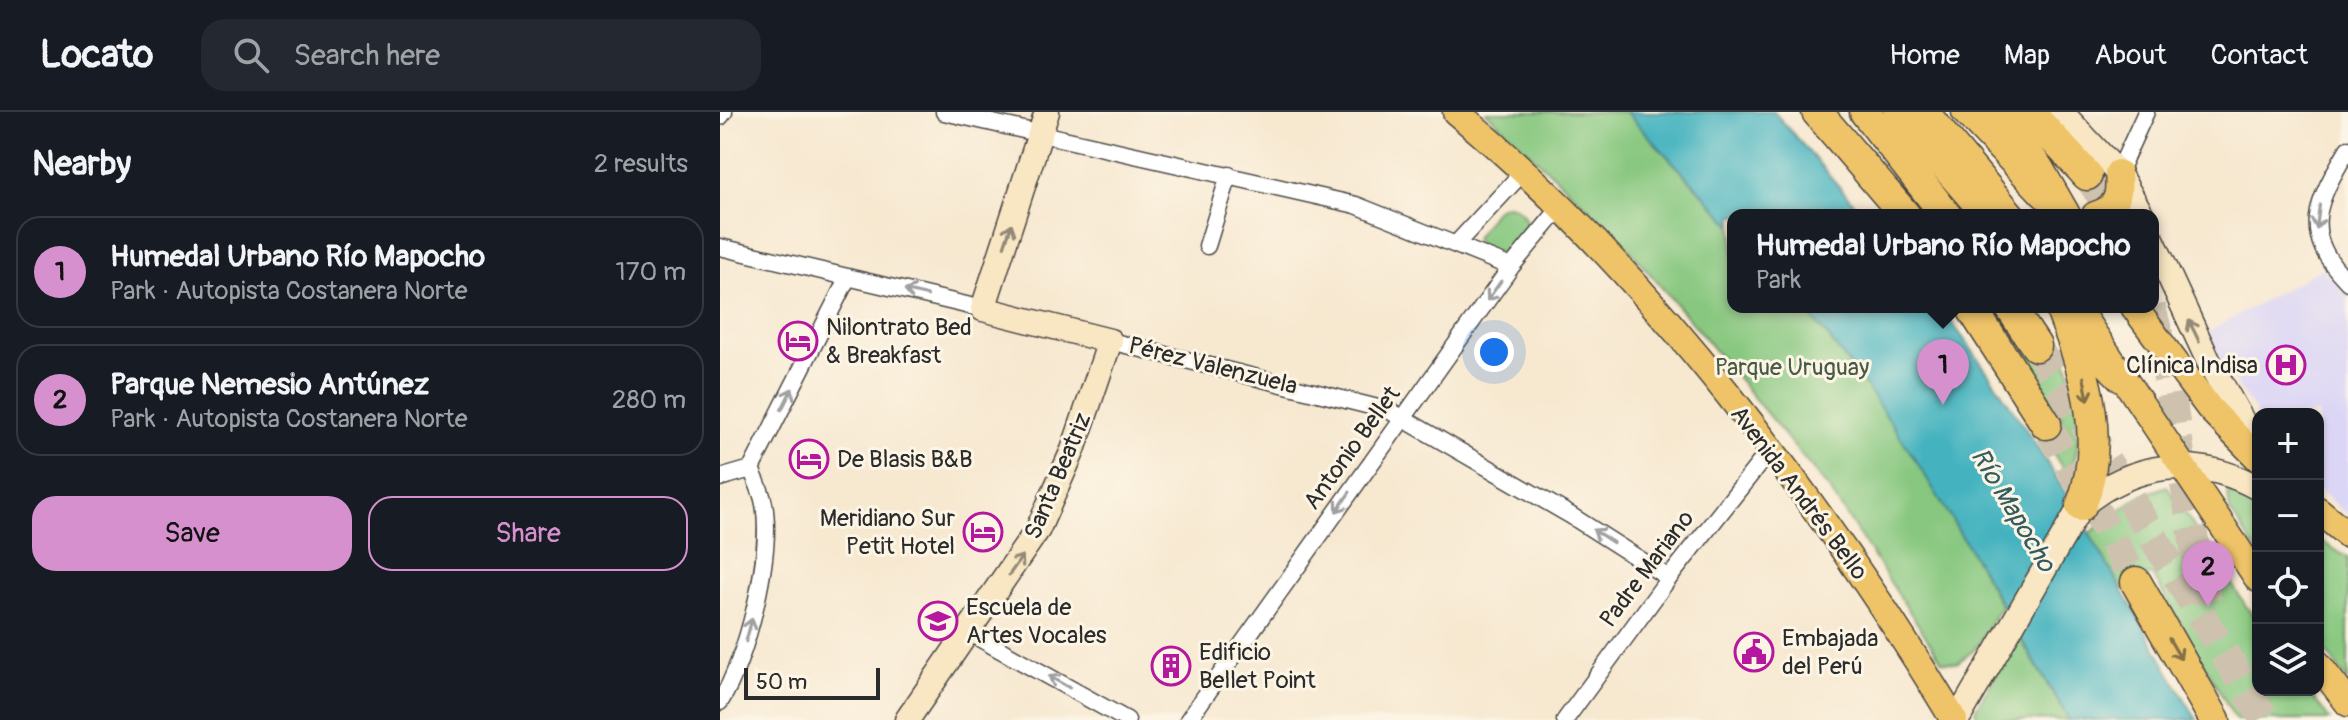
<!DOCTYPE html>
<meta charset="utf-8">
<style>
body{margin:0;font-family:Pangolin,sans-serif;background:#242831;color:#f1f3f6}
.controls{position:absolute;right:24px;bottom:24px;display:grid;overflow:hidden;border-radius:16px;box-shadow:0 2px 6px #0004}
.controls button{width:72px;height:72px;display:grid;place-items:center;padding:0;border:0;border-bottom:2px solid #363941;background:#171b24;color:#f1f3f6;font:40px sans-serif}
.scale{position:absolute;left:24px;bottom:20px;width:136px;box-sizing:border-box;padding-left:8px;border:4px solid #2b2b2b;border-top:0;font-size:22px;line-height:28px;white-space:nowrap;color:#2b2b2b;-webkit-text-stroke:6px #fcf5e5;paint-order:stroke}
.you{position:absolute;left:774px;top:240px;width:28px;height:28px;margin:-20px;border:6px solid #fff;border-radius:50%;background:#1a73e8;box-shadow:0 0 0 12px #1a73e833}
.badge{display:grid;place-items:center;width:52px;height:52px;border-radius:50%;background:#d690ce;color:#111;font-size:26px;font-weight:700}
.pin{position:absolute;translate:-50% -66px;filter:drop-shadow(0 2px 4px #0008)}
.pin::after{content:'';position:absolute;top:42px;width:28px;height:24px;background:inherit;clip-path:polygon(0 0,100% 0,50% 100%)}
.popup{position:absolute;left:1007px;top:97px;width:432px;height:104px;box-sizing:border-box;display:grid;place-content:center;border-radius:16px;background:#171b24;filter:drop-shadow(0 2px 6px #0005);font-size:26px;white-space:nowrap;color:#9ea1a6}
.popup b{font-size:30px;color:#f1f3f6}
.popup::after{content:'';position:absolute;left:50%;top:100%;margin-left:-16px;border:16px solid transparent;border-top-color:#171b24}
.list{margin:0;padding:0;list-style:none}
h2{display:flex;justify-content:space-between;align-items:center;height:104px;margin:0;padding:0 32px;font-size:34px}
h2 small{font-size:26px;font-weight:400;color:#9ea1a6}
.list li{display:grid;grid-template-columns:52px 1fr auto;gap:24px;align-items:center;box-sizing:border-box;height:112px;margin:0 16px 16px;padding:0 16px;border:2px solid #363941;border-radius:24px}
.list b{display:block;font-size:30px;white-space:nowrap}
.list p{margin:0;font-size:26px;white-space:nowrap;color:#9ea1a6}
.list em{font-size:26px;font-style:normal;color:#9ea1a6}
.actions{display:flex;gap:16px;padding:24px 32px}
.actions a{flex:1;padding:18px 0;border:2px solid #d690ce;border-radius:24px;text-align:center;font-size:28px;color:#d690ce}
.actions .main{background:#d690ce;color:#111}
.icon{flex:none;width:44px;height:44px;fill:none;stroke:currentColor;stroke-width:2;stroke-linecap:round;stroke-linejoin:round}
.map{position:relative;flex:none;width:1628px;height:608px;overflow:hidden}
header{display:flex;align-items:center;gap:48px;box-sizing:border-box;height:112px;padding:0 40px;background:#171b24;border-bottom:2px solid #363941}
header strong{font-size:38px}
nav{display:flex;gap:44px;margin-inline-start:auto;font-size:28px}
.search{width:560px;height:72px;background:#242831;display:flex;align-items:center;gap:20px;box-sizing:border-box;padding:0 28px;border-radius:24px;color:#9ea1a6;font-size:30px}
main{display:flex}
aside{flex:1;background:#171b24}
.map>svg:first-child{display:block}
.built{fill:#dcd6f6}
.green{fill:#87c77f;stroke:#597955;stroke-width:2}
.water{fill:#44b3bf;stroke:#386f75;stroke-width:2}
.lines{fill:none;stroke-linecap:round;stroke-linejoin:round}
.highway-tunnel{stroke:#cec2af;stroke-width:30;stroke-dasharray:30 15;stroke-linecap:butt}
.street-casing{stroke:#4a4744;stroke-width:19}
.secondary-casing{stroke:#4a4744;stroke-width:27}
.primary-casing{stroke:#4a4744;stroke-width:29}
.highway-casing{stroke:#4a4744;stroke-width:33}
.street{stroke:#fff;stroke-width:16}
.secondary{stroke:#f9e7c3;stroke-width:24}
.primary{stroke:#efc469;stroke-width:26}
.highway{stroke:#efc469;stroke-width:30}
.oneway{stroke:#a0a0a0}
.oneway2{stroke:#928977}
.oneway3{stroke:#837047}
.labels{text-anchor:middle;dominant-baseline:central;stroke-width:6;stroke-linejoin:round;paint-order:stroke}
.poi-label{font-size:24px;fill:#2b2b2b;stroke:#fcf5e5;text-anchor:start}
.street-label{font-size:24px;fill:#2b2b2b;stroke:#fcf5e5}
.park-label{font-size:24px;fill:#475a44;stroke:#fcf5e5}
.water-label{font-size:26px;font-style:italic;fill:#345b5f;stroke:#fcf5e5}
</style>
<header>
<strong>Locato</strong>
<div class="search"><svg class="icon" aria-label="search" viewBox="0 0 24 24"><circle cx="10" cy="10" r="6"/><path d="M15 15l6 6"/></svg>Search here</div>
<nav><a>Home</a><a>Map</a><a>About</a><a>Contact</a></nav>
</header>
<main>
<aside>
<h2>Nearby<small>2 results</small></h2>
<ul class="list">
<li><span class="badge">1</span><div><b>Humedal Urbano Río Mapocho</b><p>Park · Autopista Costanera Norte</p></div><em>170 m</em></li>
<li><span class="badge">2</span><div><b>Parque Nemesio Antúnez</b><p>Park · Autopista Costanera Norte</p></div><em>280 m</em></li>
</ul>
<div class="actions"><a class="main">Save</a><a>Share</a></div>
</aside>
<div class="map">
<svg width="1628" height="608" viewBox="0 0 1628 608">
<rect width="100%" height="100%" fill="#fcf5e5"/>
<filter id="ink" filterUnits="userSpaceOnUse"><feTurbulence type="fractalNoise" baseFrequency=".0125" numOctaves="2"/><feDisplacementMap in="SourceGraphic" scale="16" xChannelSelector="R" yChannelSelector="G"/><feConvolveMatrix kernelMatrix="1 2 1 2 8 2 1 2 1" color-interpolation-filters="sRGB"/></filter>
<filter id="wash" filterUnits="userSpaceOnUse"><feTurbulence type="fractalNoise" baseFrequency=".006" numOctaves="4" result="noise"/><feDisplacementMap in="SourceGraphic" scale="32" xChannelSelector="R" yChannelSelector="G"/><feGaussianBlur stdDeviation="1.8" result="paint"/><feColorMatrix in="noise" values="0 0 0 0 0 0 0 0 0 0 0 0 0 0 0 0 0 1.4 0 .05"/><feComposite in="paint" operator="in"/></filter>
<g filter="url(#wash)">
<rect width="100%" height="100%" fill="#f7e8d0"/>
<path class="built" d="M1602,156L1628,184V403L1598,377V302L1538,304L1483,223Z"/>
<path class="green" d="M766,0H906L1013,114V195H1083L1114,230L1216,195L1242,421L1281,494L1254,538L1237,551L1222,549L1109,377L973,212L897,123Z
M786,93C798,93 806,104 807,115C799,133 789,146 768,139C761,136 758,134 755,126L776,97Z
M1337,222C1354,264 1369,324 1348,365L1320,320L1342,304L1303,240Z
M1447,374L1538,512V578H1587L1610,608H1516L1432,462L1400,478L1369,422L1418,385Z
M1507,377L1538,392V441L1510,399Z
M1598,427L1628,446V569L1598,529Z
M1299,525L1349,608H1259L1255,598Z"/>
<path class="water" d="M906,0H1054L1144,103H1013V114Z
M1083,195H1220C1320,324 1395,468 1477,608H1349C1264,468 1191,319 1083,195Z"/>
</g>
<g filter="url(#ink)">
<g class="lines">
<path class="highway-tunnel" d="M1367,63L1395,103
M1431,195L1445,248L1478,453L1488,494
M1316,234L1545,608
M1326,312L1416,470"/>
<defs>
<path id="street" d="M224,0L636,93L791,155
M0,5L4,0
M1628,37C1597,90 1579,121 1628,170
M1398,61L1426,0
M737,131L803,60
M487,134L509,63
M0,135L263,197
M390,229L670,299L850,403L949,466
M31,357L128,165
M0,366L31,357
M248,520L407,608
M0,590C27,547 53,442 44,392C42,380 36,368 31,357
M468,608L791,155L840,96
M845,608L949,466L1050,338"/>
<path id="secondary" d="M1341,0L1398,61L1422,103
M1433,129L1488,248L1538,337
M187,608L318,417L353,338L390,229L263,197L327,0
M1237,608L1361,394C1413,350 1478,342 1538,376"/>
<path id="primary" d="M736,0C930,159 1104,394 1234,608
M1206,0L1292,103
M1245,0L1324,83
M1375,103C1398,96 1400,83 1398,61
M1356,195L1538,467
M1414,195L1490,297L1538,346
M1598,398L1628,423
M1598,552L1628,591"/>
<path id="highway" d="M1097,0L1185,103
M1145,0L1226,103
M1179,0L1268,103
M1276,0L1318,56L1345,103
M1309,0L1367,63
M1251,195L1326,312
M1290,195L1316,234
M1343,203C1367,264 1386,331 1361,394
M1354,215L1402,265
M1416,470L1495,608"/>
</defs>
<use href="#street" class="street-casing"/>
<use href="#secondary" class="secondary-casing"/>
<use href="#primary" class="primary-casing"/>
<use href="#highway" class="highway-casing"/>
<use href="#street" class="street"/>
<use href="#secondary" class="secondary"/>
<use href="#primary" class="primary"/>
<use href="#highway" class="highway"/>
</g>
<defs><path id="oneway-shaft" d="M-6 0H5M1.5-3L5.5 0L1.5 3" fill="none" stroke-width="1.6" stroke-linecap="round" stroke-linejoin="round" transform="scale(2)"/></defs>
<g class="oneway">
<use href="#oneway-shaft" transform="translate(1598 105) rotate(97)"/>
<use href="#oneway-shaft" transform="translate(774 179) rotate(125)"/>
<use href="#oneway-shaft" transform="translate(196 181) rotate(-167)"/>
<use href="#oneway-shaft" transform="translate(67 287) rotate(-63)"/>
<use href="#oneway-shaft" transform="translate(623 390) rotate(125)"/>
<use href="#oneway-shaft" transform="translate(883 424) rotate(-147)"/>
<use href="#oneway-shaft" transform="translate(29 518) rotate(-75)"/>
<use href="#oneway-shaft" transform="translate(339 570) rotate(-151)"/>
</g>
<g class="oneway2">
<use href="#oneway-shaft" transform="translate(288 123) rotate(-72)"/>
<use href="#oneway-shaft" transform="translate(1474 219) rotate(-116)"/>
<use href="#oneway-shaft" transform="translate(296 453) rotate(-55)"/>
</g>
<g class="oneway3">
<use href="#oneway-shaft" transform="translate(1366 277) rotate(79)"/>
<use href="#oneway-shaft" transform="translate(1455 537) rotate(60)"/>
</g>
</g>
<defs>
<symbol id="hotel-ring" viewBox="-11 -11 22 22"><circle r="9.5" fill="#fcf5e5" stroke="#b5179e" stroke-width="1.5"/><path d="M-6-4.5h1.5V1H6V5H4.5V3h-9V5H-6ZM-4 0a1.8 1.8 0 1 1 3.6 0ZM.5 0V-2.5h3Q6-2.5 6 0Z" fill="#b5179e"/></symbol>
<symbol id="hospital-ring" viewBox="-11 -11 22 22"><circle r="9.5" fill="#fcf5e5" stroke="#b5179e" stroke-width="1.5"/><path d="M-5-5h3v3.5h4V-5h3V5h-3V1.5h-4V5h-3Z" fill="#b5179e"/></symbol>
<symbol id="university-ring" viewBox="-11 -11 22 22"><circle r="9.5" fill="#fcf5e5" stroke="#b5179e" stroke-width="1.5"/><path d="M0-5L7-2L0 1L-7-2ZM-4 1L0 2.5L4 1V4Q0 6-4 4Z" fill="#b5179e"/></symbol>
<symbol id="civic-ring" viewBox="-11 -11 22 22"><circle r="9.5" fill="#fcf5e5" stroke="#b5179e" stroke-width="1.5"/><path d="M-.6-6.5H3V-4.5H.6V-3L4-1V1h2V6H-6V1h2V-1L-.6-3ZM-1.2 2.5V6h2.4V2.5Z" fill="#b5179e"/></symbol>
<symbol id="building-ring" viewBox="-11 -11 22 22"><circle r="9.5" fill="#fcf5e5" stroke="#b5179e" stroke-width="1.5"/><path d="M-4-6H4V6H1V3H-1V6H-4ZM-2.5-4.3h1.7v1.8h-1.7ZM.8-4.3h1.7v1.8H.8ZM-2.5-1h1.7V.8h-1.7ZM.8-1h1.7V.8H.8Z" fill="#b5179e"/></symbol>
</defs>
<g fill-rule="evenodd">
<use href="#hotel-ring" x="56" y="207" width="44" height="44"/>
<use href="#hospital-ring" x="1544" y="231" width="44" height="44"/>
<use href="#hotel-ring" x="67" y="325" width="44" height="44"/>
<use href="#hotel-ring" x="241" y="398" width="44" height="44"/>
<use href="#university-ring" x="196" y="487" width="44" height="44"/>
<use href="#civic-ring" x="1012" y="518" width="44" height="44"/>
<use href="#building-ring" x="429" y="532" width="44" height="44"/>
</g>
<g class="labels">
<g class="poi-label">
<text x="106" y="215">Nilontrato Bed<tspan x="106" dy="28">&amp; Breakfast</tspan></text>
<text x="1538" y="253" text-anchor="end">Clínica Indisa</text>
<text x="117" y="347">De Blasis B&amp;B</text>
<text x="235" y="406" text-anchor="end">Meridiano Sur<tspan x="235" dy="28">Petit Hotel</tspan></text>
<text x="246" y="495">Escuela de<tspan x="246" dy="28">Artes Vocales</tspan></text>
<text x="1062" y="526">Embajada<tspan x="1062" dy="28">del Perú</tspan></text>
<text x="479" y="540">Edificio<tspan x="479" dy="28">Bellet Point</tspan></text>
</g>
<g class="street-label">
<text transform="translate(493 254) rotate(14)">Pérez Valenzuela</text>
<text transform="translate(632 336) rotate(-54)">Antonio Bellet</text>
<text transform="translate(338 364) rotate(-67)">Santa Beatriz</text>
<text transform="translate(1079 381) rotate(53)">Avenida Andrés Bello</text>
<text transform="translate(927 457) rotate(-53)">Padre Mariano</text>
</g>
<g class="park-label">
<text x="1072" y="255">Parque Uruguay</text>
</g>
<g class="water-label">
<text transform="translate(1293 398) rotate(59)">Río Mapocho</text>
</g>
</g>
</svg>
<div class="controls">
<button>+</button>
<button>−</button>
<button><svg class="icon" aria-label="locate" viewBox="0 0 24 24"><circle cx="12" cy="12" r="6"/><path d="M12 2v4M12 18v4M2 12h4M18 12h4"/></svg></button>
<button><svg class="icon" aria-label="layers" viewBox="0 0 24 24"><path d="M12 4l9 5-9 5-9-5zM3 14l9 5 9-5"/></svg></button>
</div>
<div class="scale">50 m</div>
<div class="you"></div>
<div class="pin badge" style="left:1223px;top:293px">1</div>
<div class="popup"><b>Humedal Urbano Río Mapocho</b>Park</div>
<div class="pin badge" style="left:1488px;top:495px">2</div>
</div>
</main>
